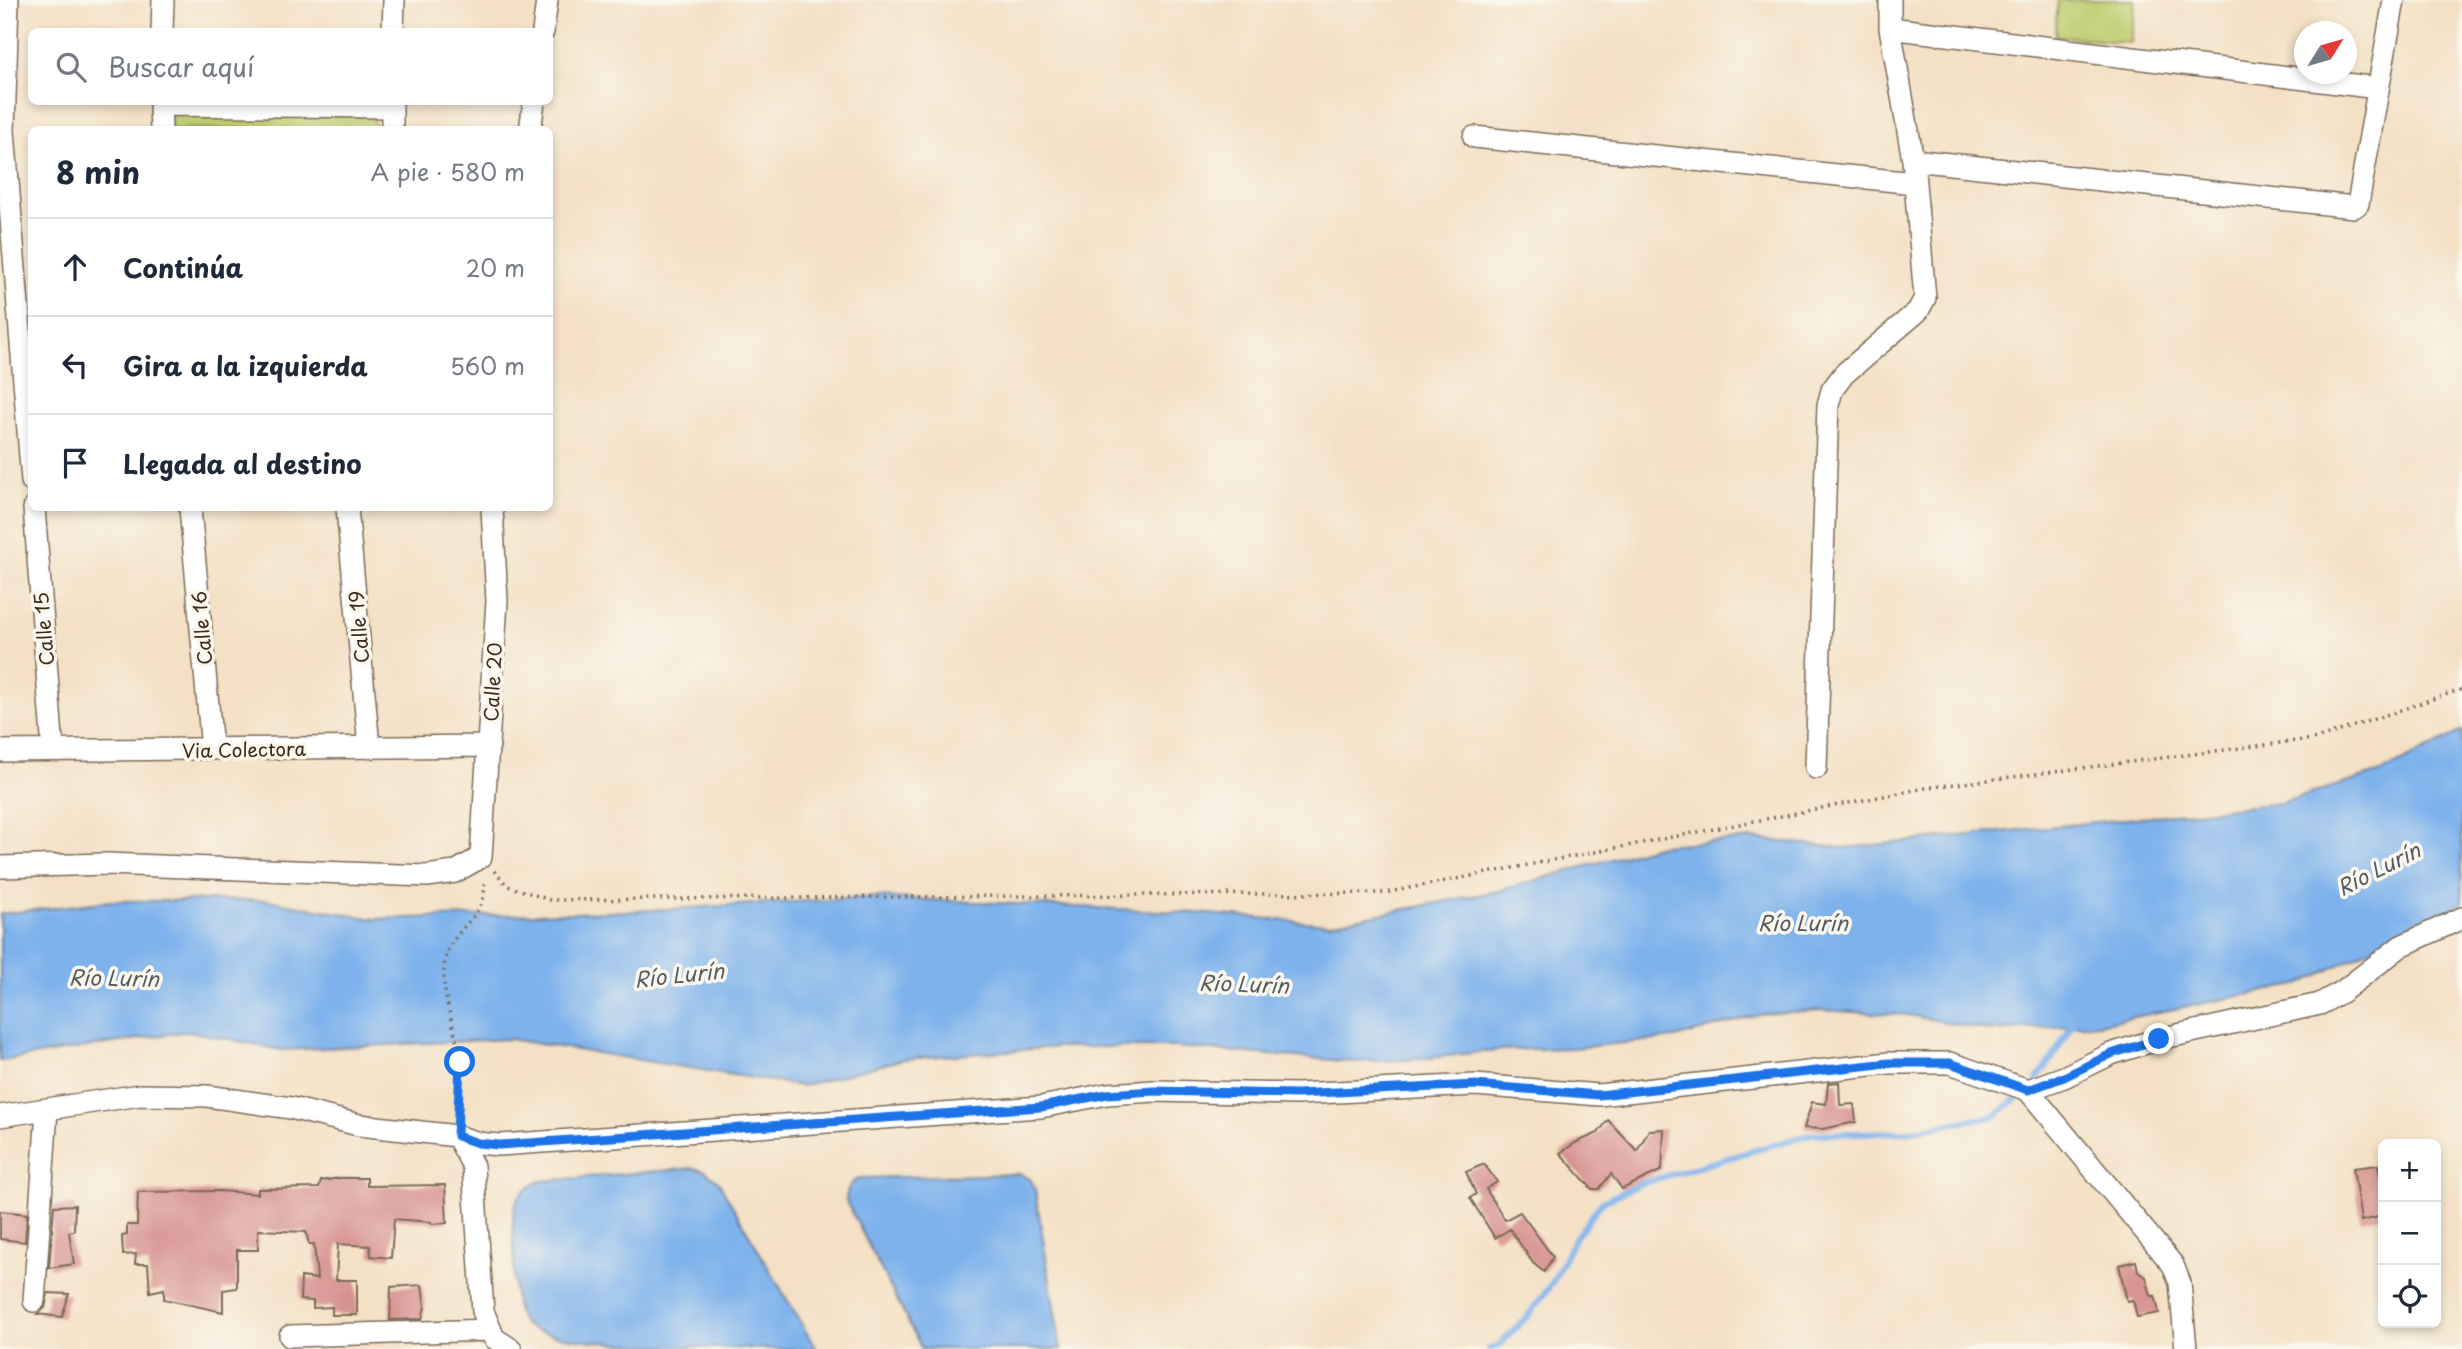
<!DOCTYPE html>
<html lang="es">
<meta charset="utf-8">
<style>
body{margin:0;font-family:"Playpen Sans",sans-serif;background:#f2f2f3;color:#1f2937}
.controls{position:absolute;right:21px;bottom:21px;display:grid;overflow:hidden;border-radius:10px;box-shadow:0 4px 10px #0003}
.controls button{width:63px;height:63px;display:grid;place-items:center;padding:0;border:0;border-bottom:2px solid #e0e1e3;background:#fff;color:#1f2937;font:35px sans-serif}
.compass{position:absolute;left:2294px;top:21px;width:63px;height:63px;border-radius:50%;background:#fff;box-shadow:0 4px 10px #0003;rotate:53deg}
.stop{position:absolute;width:21px;height:21px;margin:-16px;border:5px solid #1a73e8;border-radius:50%;background:#fff}
.stop.end{background:#1a73e8;border-color:#fff;box-shadow:0 2px 7px #0008}
.list{margin:0;padding:0;list-style:none}
h2{display:flex;justify-content:space-between;align-items:center;height:91px;margin:0;padding:0 28px;font-size:30px}
h2 small{font-size:23px;font-weight:400;color:#747a83}
.list li{display:grid;grid-template-columns:46px 1fr auto;gap:21px;align-items:center;box-sizing:border-box;height:98px;padding:0 28px;border-top:2px solid #e0e1e3}
.list b{display:block;font-size:26px;white-space:nowrap}
.list em{font-size:23px;font-style:normal;color:#747a83}
.icon{flex:none;width:38px;height:38px;fill:none;stroke:currentColor;stroke-width:2;stroke-linecap:round;stroke-linejoin:round}
.map{position:relative;flex:none;width:2462px;height:1349px;overflow:hidden}
.search{position:absolute;background:#fff;box-shadow:0 4px 10px #0003;left:28px;top:28px;width:525px;height:77px;display:flex;align-items:center;gap:18px;box-sizing:border-box;padding:0 24px;border-radius:10px;color:#747a83;font-size:26px}
.panel{position:absolute;background:#fff;box-shadow:0 4px 10px #0003;left:28px;top:126px;width:525px;height:385px;border-radius:10px}
.map>svg:first-child{display:block}
.green{fill:#becc6e;stroke:#7c7b46;stroke-width:2}
.water{fill:#7eb2ec;stroke:#5c6e85;stroke-width:2}
.lines{fill:none;stroke-linecap:round;stroke-linejoin:round}
.stream{stroke:#7eb2ec;stroke-width:6}
.building{fill:#d79391}
.street-casing{stroke:#7b6a58;stroke-width:24}
.path{stroke:#7b6a58;stroke-width:3.5;stroke-dasharray:2 5;stroke-linecap:butt}
.street{stroke:#fff;stroke-width:21}
.route{stroke:#1a73e8;stroke-width:9}
.labels{text-anchor:middle;dominant-baseline:central;stroke-width:7;stroke-linejoin:round;paint-order:stroke}
.street-label{font-size:19px;fill:#3b2a1e;stroke:#fbf7ec}
.water-label{font-size:21px;font-style:italic;fill:#525a66;stroke:#fbf7ec}
</style>
<div class="map">
<svg width="2462" height="1349" viewBox="0 0 2462 1349">
<rect width="100%" height="100%" fill="#fbf7ec"/>
<filter id="ink" filterUnits="userSpaceOnUse"><feTurbulence type="fractalNoise" baseFrequency=".0143" numOctaves="2"/><feDisplacementMap in="SourceGraphic" scale="14" xChannelSelector="R" yChannelSelector="G"/><feConvolveMatrix kernelMatrix="1 2 1 2 8 2 1 2 1" color-interpolation-filters="sRGB"/></filter>
<filter id="wash" filterUnits="userSpaceOnUse"><feTurbulence type="fractalNoise" baseFrequency=".00686" numOctaves="4" result="noise"/><feDisplacementMap in="SourceGraphic" scale="28" xChannelSelector="R" yChannelSelector="G"/><feGaussianBlur stdDeviation="1.57" result="paint"/><feColorMatrix in="noise" values="0 0 0 0 0 0 0 0 0 0 0 0 0 0 0 0 0 1.4 0 .05"/><feComposite in="paint" operator="in"/></filter>
<g filter="url(#wash)">
<rect width="100%" height="100%" fill="#f3e0c5"/>
<path class="green" d="M2058,0H2135L2131,43L2055,36Z
M179,109L369,116L375,123V129H171L170,116Z"/>
<path class="water" d="M2462,731V903L2301,984L2098,1024L1993,1031L1908,1015L1819,1010L1762,1014L1675,1038L1574,1048L1498,1050L1421,1059L1355,1062L1176,1047H1058L904,1059L802,1086L509,1039L282,1050L188,1031L0,1061V914L111,901L266,900L374,919L635,911L874,897L1197,913L1329,924L1498,891L1661,845L1754,839L1844,848L2281,803L2384,771Z
M693,1168L705,1171L718,1181L816,1349C762,1349 558,1349 525,1325C510,1310 515,1269 514,1247C513,1216 507,1195 541,1181Z
M1020,1174L1031,1180L1035,1190L1061,1349H922L846,1201C847,1188 849,1183 861,1178Z"/>
<g class="lines">
<path class="stream" d="M2037,1079L2050,1062L2074,1021
M1489,1349L1498,1346L1527,1317L1551,1285L1573,1241L1601,1203L1639,1184L1811,1134L1905,1132L1995,1116L2025,1092"/>
</g>
<g id="blocks">
<path class="building" d="M1839,1082L1840,1105L1854,1104L1856,1122L1823,1129L1804,1128L1812,1102L1826,1104L1828,1083Z
M1608,1120L1637,1151L1649,1130L1664,1129L1662,1170L1622,1189L1611,1174L1599,1189H1592L1560,1153L1577,1142L1598,1133Z
M1484,1164L1497,1182L1486,1189L1505,1220L1520,1212L1553,1257L1544,1272L1533,1263L1510,1229L1495,1238L1470,1198L1476,1194L1466,1172Z
M2378,1165L2383,1195V1216L2361,1221L2353,1168Z
M340,1178H367V1186L445,1185L447,1223L432,1224L431,1222L394,1219L391,1258L371,1256L370,1246L338,1244L336,1280H357V1315H332V1307L313,1308V1301L300,1300L301,1277L317,1279L314,1244H309L306,1232L258,1230V1250H237V1288L223,1290V1312L164,1299V1289L150,1292L148,1264H135L136,1254L123,1255L122,1236L127,1235V1225H137L138,1192L219,1191L258,1194V1189L319,1188L321,1181Z
M75,1205L74,1231L69,1232L74,1264L49,1268L54,1206Z
M0,1211L27,1214L25,1242L0,1239Z
M2136,1261L2138,1271L2146,1277L2151,1296H2155L2159,1313L2137,1317L2133,1300L2127,1301L2119,1265Z
M422,1285L425,1307L422,1319L390,1320L391,1287Z
M48,1293L69,1294L62,1317L37,1314L45,1308Z"/>
</g>
</g>
<g filter="url(#ink)">
<use href="#blocks" fill-opacity="0" stroke="#7b6a58" stroke-width="2"/>
<g class="lines">
<defs>
<path id="street" d="M8,0L4,131L32,481
M1890,28L2378,88
M162,32L163,0
M393,32L394,0
M543,32L547,0
M160,102L161,130
M160,105L392,107
M392,130V102
M530,130L534,102
M1474,137L1914,183
M1913,160L2354,207L2358,204L2394,0
M34,508L53,750
M190,508L212,749
M347,508L369,747
M0,751L489,746
M1816,768L1828,405L1832,390L1844,374L1918,311L1925,298L1913,160L1890,28V0
M0,867L107,864L427,876L455,872L481,857L497,601L492,508
M2028,1090L2173,1265L2180,1283L2186,1349
M0,1116L140,1095L207,1096L291,1108L359,1125L457,1136L478,1143L499,1145L1041,1107L1107,1094L1154,1091L1297,1094L1475,1085L1599,1095L1889,1063H1950L2028,1090L2064,1077L2111,1054L2159,1039L2320,1004L2343,991L2401,946L2462,918
M457,1136L473,1166L483,1311L494,1338L511,1349
M34,1301L47,1110
M290,1336L491,1330"/>
</defs>
<use href="#street" class="street-casing"/>
<path class="path" d="M494,871L508,886L550,900L1384,893L1925,788L2319,738L2462,689
M457,1117C458,1099 461,1080 460,1062C457,1028 439,995 445,960C452,926 489,918 484,880"/>
<use href="#street" class="street"/>
</g>
</g>
<g class="lines" filter="url(#ink)">
<path class="route" d="M460,1062L457,1136L478,1143L499,1145L1041,1107L1107,1094L1154,1091L1297,1094L1475,1085L1599,1095L1889,1063H1950L2028,1090L2064,1077L2111,1054L2159,1039"/>
</g>
<g class="labels">
<g class="street-label">
<text transform="translate(358 627) rotate(-95)">Calle 19</text>
<text transform="translate(201 628) rotate(-95)">Calle 16</text>
<text transform="translate(43 629) rotate(-95)">Calle 15</text>
<text transform="translate(492 682) rotate(-87)">Calle 20</text>
<text transform="translate(244 749) rotate(-1)">Via Colectora</text>
</g>
<g class="water-label">
<text transform="translate(2378 868) rotate(-27)">Río Lurín</text>
<text x="1803" y="922">Río Lurín</text>
<text transform="translate(679 974) rotate(-6)">Río Lurín</text>
<text transform="translate(114 977) rotate(1)">Río Lurín</text>
<text transform="translate(1244 983) rotate(2)">Río Lurín</text>
</g>
</g>
</svg>
<div class="controls">
<button>+</button>
<button>−</button>
<button><svg class="icon" aria-label="locate" viewBox="0 0 24 24"><circle cx="12" cy="12" r="6"/><path d="M12 2v4M12 18v4M2 12h4M18 12h4"/></svg></button>
</div>
<svg class="compass" viewBox="-18 -18 36 36"><path d="M0-13l5 13h-10z" fill="#e53935"/><path d="M0 13l5-13h-10z" fill="#747a83"/></svg>
<div class="stop" style="left:460px;top:1062px"></div>
<div class="stop end" style="left:2159px;top:1039px"></div>
<div class="search"><svg class="icon" aria-label="search" viewBox="0 0 24 24"><circle cx="10" cy="10" r="6"/><path d="M15 15l6 6"/></svg>Buscar aquí</div>
<section class="panel">
<h2>8 min<small>A pie · 580 m</small></h2>
<ul class="list">
<li><svg class="icon" aria-label="ahead" viewBox="0 0 24 24"><path d="M12 20V5M6 11l6-6 6 6"/></svg><div><b>Continúa</b></div><em>20 m</em></li>
<li><svg class="icon" aria-label="left" viewBox="0 0 24 24"><path d="M17 20v-9H6M10 6l-5 5 5 5"/></svg><div><b>Gira a la izquierda</b></div><em>560 m</em></li>
<li><svg class="icon" aria-label="arrive" viewBox="0 0 24 24"><path d="M6 21V4h12l-3 4 3 4H6"/></svg><div><b>Llegada al destino</b></div></li>
</ul>
</section>
</div>
